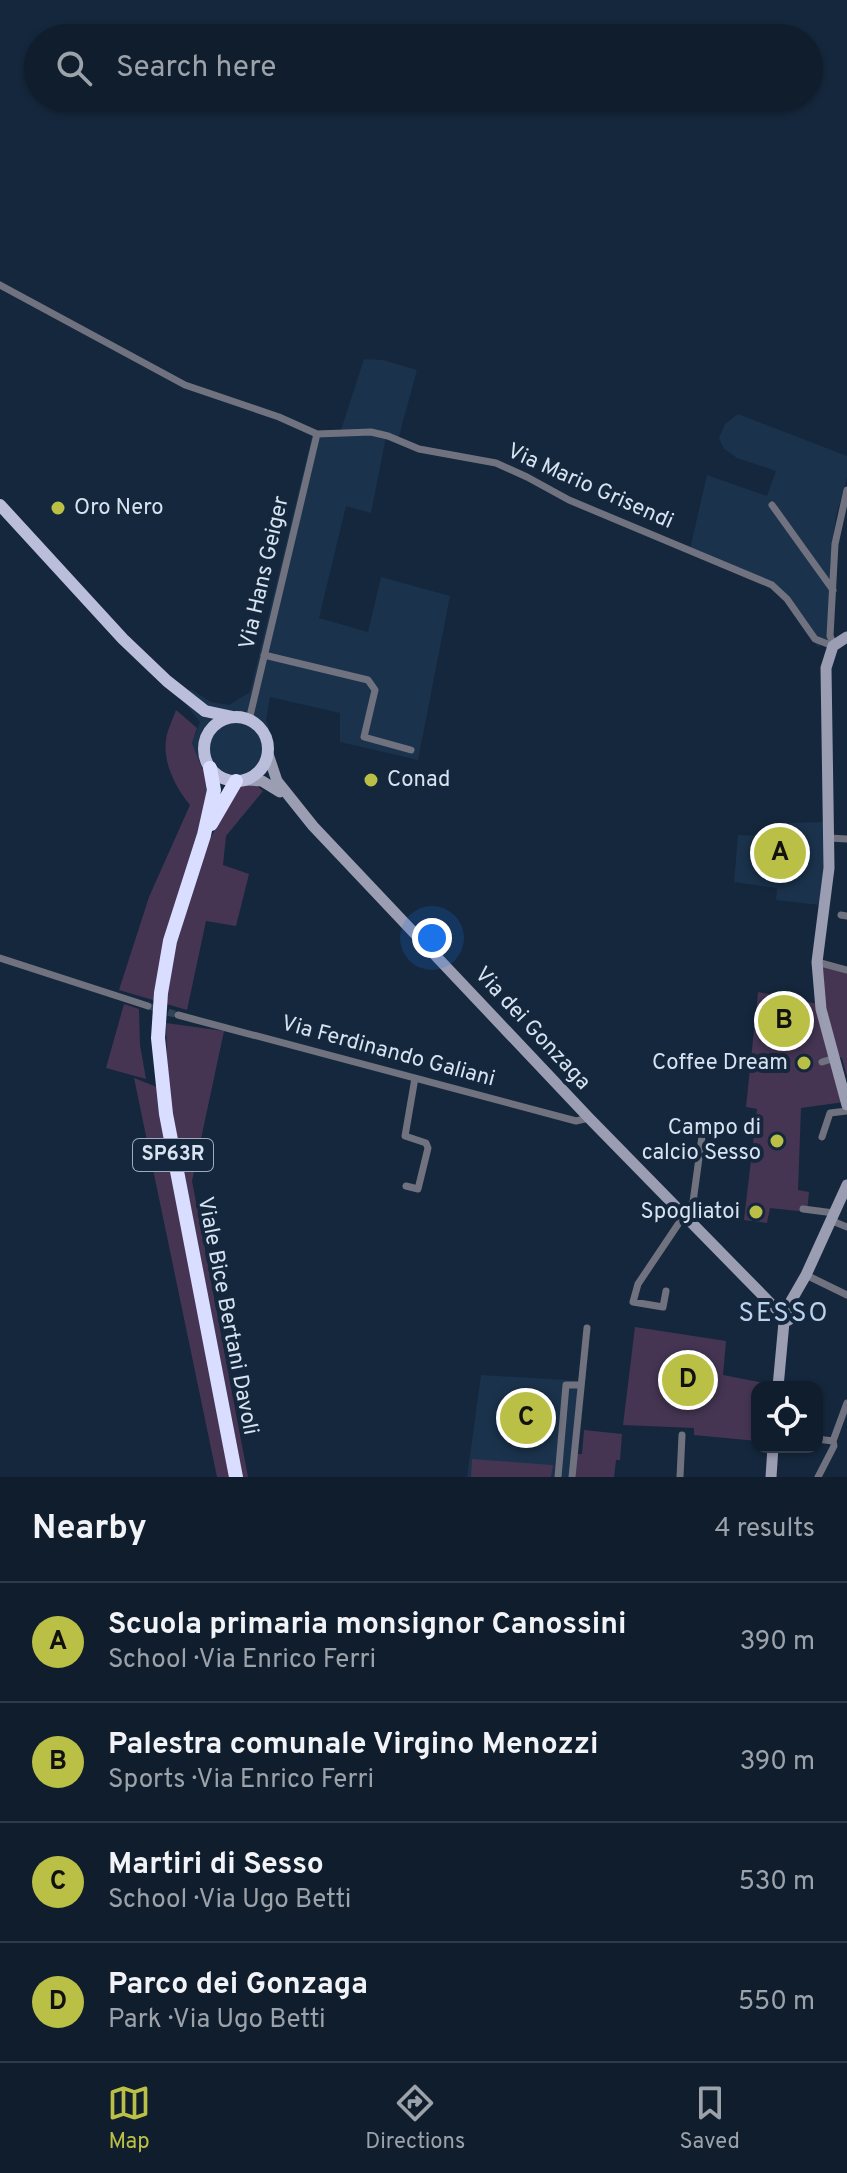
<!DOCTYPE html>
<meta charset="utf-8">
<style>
body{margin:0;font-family:Overpass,sans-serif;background:#1e2a39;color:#f1f3f6}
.controls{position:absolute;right:24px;bottom:24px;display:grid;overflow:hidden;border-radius:16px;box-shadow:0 2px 6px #0004}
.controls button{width:72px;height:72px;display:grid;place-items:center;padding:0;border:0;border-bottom:2px solid #303b49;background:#101d2d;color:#f1f3f6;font:40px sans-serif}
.you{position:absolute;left:432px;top:938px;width:28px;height:28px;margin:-20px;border:6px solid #fff;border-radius:50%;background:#1a73e8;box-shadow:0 0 0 12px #1a73e833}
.badge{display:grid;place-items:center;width:52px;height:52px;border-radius:50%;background:#bac045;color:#111;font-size:26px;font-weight:700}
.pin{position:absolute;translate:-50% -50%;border:4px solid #fff;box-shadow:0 2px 8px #0006}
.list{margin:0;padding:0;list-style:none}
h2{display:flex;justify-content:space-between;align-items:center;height:104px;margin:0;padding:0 32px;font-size:34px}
h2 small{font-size:26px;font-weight:400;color:#9ca2aa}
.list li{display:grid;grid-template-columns:52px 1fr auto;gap:24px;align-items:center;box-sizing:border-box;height:120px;padding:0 32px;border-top:2px solid #303b49}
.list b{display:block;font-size:30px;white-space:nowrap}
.list p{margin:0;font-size:26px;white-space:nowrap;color:#9ca2aa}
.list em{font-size:26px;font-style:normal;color:#9ca2aa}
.icon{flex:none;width:44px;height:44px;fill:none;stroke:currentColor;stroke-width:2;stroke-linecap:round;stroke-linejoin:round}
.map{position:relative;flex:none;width:847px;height:1477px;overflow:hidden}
.search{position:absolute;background:#101d2d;box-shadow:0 2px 6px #0004;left:24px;right:24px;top:24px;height:88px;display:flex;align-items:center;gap:20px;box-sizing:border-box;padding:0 28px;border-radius:44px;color:#9ca2aa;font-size:30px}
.sheet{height:584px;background:#101d2d}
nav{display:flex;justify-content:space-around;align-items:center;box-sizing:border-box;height:112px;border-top:2px solid #303b49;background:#101d2d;font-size:22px;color:#9ca2aa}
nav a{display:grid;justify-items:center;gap:4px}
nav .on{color:#bac045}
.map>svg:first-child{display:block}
.built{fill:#1a324b}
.green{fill:#453553}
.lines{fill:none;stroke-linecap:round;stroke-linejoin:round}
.street-tunnel{stroke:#324357;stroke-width:7;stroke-dasharray:7 3.5;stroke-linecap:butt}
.street{stroke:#70727f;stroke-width:7}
.secondary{stroke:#9b9db3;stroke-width:11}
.primary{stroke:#bbbeda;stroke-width:12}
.highway{stroke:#d9ddff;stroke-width:14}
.poi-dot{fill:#bac045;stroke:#15273c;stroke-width:3}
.labels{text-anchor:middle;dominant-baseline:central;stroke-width:8;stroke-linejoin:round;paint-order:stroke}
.shield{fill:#15273c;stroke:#9dabbb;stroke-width:2}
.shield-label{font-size:20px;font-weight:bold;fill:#d7e3f1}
.street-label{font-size:22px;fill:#d7e3f1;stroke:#15273c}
.poi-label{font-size:22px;fill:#d7e3f1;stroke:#15273c;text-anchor:end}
.quarter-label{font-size:26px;letter-spacing:2px;fill:#bad2ee;stroke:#15273c}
</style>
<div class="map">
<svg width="847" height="1477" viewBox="0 0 847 1477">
<rect width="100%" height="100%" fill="#15273c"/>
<path class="built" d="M364,359L383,360L417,370L398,440L386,437L371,513L346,506L319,618L368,632L381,577L450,596L418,760L340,742V713L270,697L266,720L274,745L272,763L255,784L221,783L202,768L192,743L200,722L180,697L191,689L211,702L229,705L250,692L313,432L341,430Z
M738,414L847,456V478L836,516L831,557L828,639L818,647L777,590L690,549L707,475L767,496L776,471L737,458L724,449L719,438L725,424Z
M824,822V868L820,905L776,900L777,888L734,882L738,835L785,837L786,823Z
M481,1375L581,1381L572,1477H467Z"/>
<path class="green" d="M176,710L197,728L192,743L202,768L209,774V791L200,832L211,837L240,783L255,784L263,791L226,836L223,865L249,874L236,926L206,921L187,1010L119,990L149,897L190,805C176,788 163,764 166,740C167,730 173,719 176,710Z
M823,964L847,970V1077L842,1058L839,1057C832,1028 820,994 823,964Z
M758,992L818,1004L844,1102L801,1108L798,1190L809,1192L807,1212L770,1208L767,1223L744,1220L757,1109L746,1107Z
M124,1004L139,1009L140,1045L146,1079L106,1068Z
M166,1023L224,1031L192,1181L248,1477H243L168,1089Z
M134,1078L157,1087L229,1477H217Z
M635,1327L726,1341L723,1375L774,1385L757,1387V1441L694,1435V1428L623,1425Z
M584,1430L622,1434L620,1460H616L614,1477H572L574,1454H582Z
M472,1459L553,1465L551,1477H471Z"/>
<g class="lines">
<path class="street-tunnel" d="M148,1006L178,1015"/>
<path class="street" d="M0,285L185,385L279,417L317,434L371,432L388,436L419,449L496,463L527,477L569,500L772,585L787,599L815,639L833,646
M772,505L833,590
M834,645L830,636L835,544L847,490
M264,655L368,680L375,690L364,737L411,750
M249,720L317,434
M829,838L847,839
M841,915L847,916
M0,958L148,1006
M817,962L847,970
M178,1015L576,1121L589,1118
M822,1062L835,1058
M822,1137L830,1113L847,1111
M406,1186L418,1189L428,1148L426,1143L405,1136L415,1078
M803,1209L834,1213
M830,1220L847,1227
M806,1275L847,1295
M666,1291L663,1307L633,1302L638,1284L693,1202L702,1136
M817,1439L833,1441L847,1403
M558,1477L566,1385H581
M572,1477L587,1328
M680,1477L682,1435
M818,1477L834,1446L833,1441"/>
<path class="secondary" d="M847,637L833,646L826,668L829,868L817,962L821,1009L847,1105
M268,754L277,781L313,826L589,1118L777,1310
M247,780L262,781L280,792
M787,1308L806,1275L847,1185
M778,1387L784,1322L789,1320L791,1315L787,1308
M771,1477L773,1447"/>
<path class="primary" d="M0,505L123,639L167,681L205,711L233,717
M204 749a32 32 0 1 1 64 0a32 32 0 1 1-64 0Z"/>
<path class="highway" d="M210,768L214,790L204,835L170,941L161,993L158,1038L166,1114L236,1477
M211,824L236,781"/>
</g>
<g class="poi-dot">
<circle cx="58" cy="508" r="8"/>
<circle cx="371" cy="780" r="8"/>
<circle cx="804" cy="1063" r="8"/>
<circle cx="777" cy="1141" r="8"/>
<circle cx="756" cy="1212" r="8"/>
</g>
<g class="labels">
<rect class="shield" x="133" y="1139" width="80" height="32" rx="6"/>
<g class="shield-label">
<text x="173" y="1155">SP63R</text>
</g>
<g class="street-label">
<text transform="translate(590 487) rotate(24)">Via Mario Grisendi</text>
<text transform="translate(265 573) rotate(-77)">Via Hans Geiger</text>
<text transform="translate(532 1029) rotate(47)">Via dei Gonzaga</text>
<text transform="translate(388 1052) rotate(15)">Via Ferdinando Galiani</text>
<text transform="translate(227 1316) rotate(79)">Viale Bice Bertani Davoli</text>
</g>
<g class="poi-label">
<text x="74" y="508" text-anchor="start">Oro Nero</text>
<text x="387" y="780" text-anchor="start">Conad</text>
<text x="788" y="1063">Coffee Dream</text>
<text x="761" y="1128">Campo di<tspan x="761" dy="25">calcio Sesso</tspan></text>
<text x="740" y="1212">Spogliatoi</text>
</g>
<g class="quarter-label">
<text x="784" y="1314">SESSO</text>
</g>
</g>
</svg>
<div class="controls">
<button><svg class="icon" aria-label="locate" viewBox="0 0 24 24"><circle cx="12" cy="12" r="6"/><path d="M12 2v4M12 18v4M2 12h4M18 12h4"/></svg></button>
</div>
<div class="you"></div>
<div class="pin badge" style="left:780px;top:853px">A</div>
<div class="pin badge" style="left:784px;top:1021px">B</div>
<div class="pin badge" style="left:526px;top:1418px">C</div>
<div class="pin badge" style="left:688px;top:1380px">D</div>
<div class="search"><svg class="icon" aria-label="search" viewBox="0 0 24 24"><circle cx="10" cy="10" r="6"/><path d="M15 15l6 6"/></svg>Search here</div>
</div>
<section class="sheet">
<h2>Nearby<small>4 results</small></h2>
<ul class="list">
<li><span class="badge">A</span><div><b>Scuola primaria monsignor Canossini</b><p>School · Via Enrico Ferri</p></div><em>390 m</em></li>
<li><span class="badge">B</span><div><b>Palestra comunale Virgino Menozzi</b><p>Sports · Via Enrico Ferri</p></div><em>390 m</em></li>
<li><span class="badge">C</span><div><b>Martiri di Sesso</b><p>School · Via Ugo Betti</p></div><em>530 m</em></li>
<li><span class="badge">D</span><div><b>Parco dei Gonzaga</b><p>Park · Via Ugo Betti</p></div><em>550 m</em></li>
</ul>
</section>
<nav>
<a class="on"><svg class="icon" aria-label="map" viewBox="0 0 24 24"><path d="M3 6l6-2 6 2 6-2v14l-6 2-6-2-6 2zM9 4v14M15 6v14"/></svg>Map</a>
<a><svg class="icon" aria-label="directions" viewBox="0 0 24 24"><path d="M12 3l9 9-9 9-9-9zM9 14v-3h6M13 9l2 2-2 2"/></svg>Directions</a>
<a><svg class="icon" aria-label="saved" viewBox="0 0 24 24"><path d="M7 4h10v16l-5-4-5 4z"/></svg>Saved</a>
</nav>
